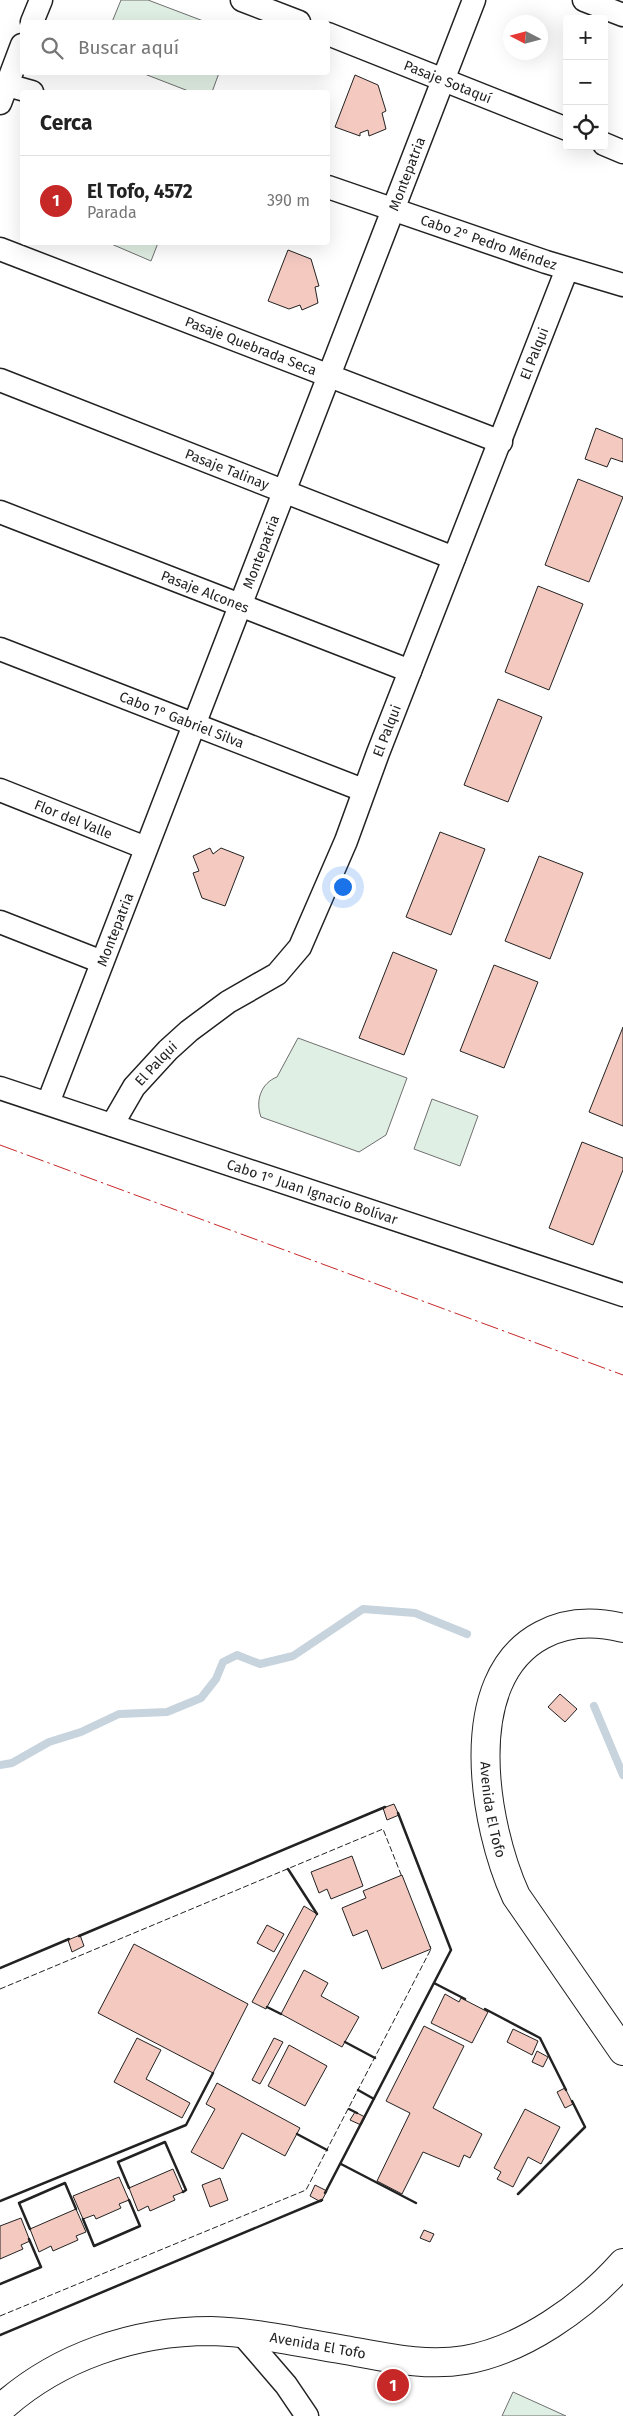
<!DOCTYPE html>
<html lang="es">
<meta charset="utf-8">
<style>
body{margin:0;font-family:"Fira Sans",sans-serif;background:#f6f6f6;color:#222}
.controls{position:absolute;right:15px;top:15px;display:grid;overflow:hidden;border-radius:5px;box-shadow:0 5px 20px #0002}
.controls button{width:45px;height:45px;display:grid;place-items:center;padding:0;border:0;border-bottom:1px solid #e0e0e0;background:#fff;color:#222;font:25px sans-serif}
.compass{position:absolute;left:503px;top:15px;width:45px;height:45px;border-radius:50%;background:#fff;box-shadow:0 5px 20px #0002;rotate:276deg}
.you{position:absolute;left:342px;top:886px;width:18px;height:18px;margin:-12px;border:4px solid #fff;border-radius:50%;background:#1a73e8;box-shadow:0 0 0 8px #1a73e833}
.badge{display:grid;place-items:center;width:32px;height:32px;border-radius:50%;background:#c62828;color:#fff;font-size:16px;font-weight:700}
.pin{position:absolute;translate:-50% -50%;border:2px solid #fff;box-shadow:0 1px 5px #0006}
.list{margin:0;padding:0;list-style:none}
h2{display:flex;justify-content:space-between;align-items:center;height:65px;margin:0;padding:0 20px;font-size:21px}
h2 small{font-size:16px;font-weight:400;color:#767676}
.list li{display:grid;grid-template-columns:32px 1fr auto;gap:15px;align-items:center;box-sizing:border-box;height:90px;padding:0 20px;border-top:1px solid #e0e0e0}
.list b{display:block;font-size:19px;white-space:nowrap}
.list p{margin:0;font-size:16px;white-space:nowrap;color:#767676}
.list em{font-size:16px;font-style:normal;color:#767676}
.icon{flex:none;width:28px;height:28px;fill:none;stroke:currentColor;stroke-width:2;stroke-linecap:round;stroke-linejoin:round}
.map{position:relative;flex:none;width:623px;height:2416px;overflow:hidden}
.search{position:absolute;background:#fff;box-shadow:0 5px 20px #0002;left:20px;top:20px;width:310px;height:55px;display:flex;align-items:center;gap:12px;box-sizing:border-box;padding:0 18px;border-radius:5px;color:#767676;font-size:19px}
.panel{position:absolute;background:#fff;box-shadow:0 5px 20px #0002;left:20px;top:90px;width:310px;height:155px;border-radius:5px}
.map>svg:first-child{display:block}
.green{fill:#e0efe3;stroke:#6f6f6f}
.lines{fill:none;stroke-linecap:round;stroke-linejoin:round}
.stream{stroke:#c7d3dd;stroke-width:8}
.building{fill:#f3c9c0;stroke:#222}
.minor-casing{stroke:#222;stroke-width:25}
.tertiary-casing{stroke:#222;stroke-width:30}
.minor{stroke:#fff;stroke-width:22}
.tertiary{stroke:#fff;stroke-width:28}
.fence{stroke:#222;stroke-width:1;stroke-dasharray:6 2.5;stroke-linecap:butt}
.wall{stroke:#222;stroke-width:2.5}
.power{stroke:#c62828;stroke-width:1;stroke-dasharray:18 4 2.5 4;stroke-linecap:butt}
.labels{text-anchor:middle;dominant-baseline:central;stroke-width:4;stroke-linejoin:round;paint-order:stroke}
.street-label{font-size:14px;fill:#222;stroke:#fff}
</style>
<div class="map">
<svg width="623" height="2416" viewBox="0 0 623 2416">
<rect width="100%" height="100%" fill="#fff"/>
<path class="green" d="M121,0H148L206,22H112Z
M142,73L219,72V73L212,92H191Z
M109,243H158L151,261Z
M298,1038L407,1078L386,1135L359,1152L261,1117C255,1101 261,1083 277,1077Z
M432,1099L478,1116L460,1166L414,1149Z
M513,2392L566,2416H502Z"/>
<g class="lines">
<path class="stream" d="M594,1706L623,1775
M0,1765L12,1763L49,1742L81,1732L119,1714L167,1712L201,1698L216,1679L223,1662L237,1655L260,1664L293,1656L363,1609L415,1613L467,1634"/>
</g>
<path class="building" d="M355,75L378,85L386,111L382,113L386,129L369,136L368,130L360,133V136L335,127Z
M288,250L311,259L319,286L315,287L318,303L302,310L300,305L289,309L268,301Z
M596,428L623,439V462L611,458L607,467L585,459Z
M578,479L623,497L589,582L545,565Z
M538,586L583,604L549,690L505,672Z
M498,699L542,717L508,802L464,785Z
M440,832L485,849L451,935L406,917Z
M210,848L213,854L221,848L244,857L225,906L202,898L193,873L199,871L193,856Z
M539,856L583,873L550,959L505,941Z
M393,952L437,970L404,1055L359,1038Z
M494,965L538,982L504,1068L460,1051Z
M623,1027V1126L589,1112Z
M582,1142L623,1158V1170L593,1245L549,1228Z
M560,1694L577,1709L565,1722L548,1707Z
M394,1804L399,1815L387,1820L383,1808Z
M352,1856L363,1886L331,1899L327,1889L319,1893L311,1872Z
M402,1875L431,1949L382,1969L367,1930L353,1936L342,1908L366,1898L363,1891Z
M304,1906L317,1914L266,2009L252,2002Z
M267,1925L284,1934L274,1952L257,1943Z
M80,1935L84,1946L72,1952L68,1940Z
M134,1944L248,2004L213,2073L98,2013Z
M304,1970L328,1983L321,1996L359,2017L342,2047L281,2014Z
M445,1994L459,2002L461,1998L488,2012L472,2043L431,2023Z
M424,2026L464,2046L433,2108L482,2134L470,2158L464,2155L459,2167L423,2152L402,2194L377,2181L410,2113L386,2101Z
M513,2029L538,2041L532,2055L507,2042Z
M137,2038L161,2050L146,2079L190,2103L182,2118L114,2082Z
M274,2038L283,2042L260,2084L252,2080Z
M289,2045L327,2066L305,2106L268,2086Z
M537,2051L548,2057L543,2067L532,2062Z
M217,2083L300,2128L285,2156L242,2133L223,2169L191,2152L215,2109L206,2104Z
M565,2088L573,2104L565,2108L557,2092Z
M525,2109L560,2127L541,2164L528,2157L513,2187L497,2179L501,2172L494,2168Z
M355,2112L365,2117L361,2125L350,2120Z
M173,2169L183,2192L173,2196L175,2200L150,2211L148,2206L138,2211L129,2188Z
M119,2177L129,2200L119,2204L121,2208L96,2219L94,2215L83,2219L73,2196Z
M220,2178L228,2200L210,2207L202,2185Z
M315,2185L327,2191L321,2202L310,2196Z
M76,2209L86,2232L76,2236L78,2240L53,2251L51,2246L39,2252L30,2229Z
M21,2218L30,2241L21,2245L23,2249L0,2259V2226Z
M424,2230L434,2234L430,2242L420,2238Z"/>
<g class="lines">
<defs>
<g id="minor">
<path d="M242,0L299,22"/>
<path d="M584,0L623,15"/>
<path d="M32,22L41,0"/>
<path id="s1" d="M328,34L567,129"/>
<path d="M7,85L32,92"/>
<path d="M0,103L22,45"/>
<path d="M604,144L623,152"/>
<path id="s2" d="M328,187L546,262L623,285"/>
<path id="s3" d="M0,249L501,442"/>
<path id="s4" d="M0,380L454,558"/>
<path id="s5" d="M0,512L410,671"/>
<path id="s6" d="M0,649L363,790"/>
<path id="s7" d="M0,790L146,848"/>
<path d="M0,922L102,962"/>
<path id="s8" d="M0,1088L623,1295"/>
<path id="s9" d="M48,1103L474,0"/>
<path id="s10" d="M112,1125L134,1087L168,1050L189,1031L228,1002L277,974L300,947L346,841L378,753L567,269"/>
<path d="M242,2334L286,2385L307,2416"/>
</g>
<g id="tertiary">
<path id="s11" d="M623,1628C595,1621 568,1621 542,1635C458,1679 484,1826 516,1896L623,2051"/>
<path id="s12" d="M0,2409C57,2357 134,2331 211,2331C256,2332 301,2343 345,2350C385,2357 425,2367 465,2360C523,2350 584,2307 623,2263"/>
</g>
</defs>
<use href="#minor" class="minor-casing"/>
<use href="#tertiary" class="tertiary-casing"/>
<use href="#minor" class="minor"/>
<use href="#tertiary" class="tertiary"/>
<path class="fence" d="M0,1989L383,1829L402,1877
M0,2316L306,2190L431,1949L430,1946"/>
<path class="wall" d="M288,1869L317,1914
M79,1936L385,1807
M0,1968L69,1939
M434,1983L465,1999
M267,2007L281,2014
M485,2009L540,2038L566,2090
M345,2042L375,2058
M358,2090L374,2099
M349,2109L357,2113
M297,2134L327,2150
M341,2164L416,2203
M129,2188L118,2162L165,2142L186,2190L183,2192
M325,2193L451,1950L398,1813
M518,2194L585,2127L572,2101
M0,2201L186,2125L213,2073
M83,2219L94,2246L140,2226L129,2200
M30,2229L19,2203L65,2183L76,2209
M0,2284L41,2267L29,2239
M0,2335L322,2200"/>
<path class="power" d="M0,1145L623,1375"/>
</g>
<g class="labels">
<g class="street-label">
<text stroke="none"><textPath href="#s1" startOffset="129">Pasaje Sotaquí</textPath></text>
<text stroke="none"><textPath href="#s9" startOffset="996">Montepatria</textPath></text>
<text stroke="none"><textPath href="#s2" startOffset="170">Cabo 2° Pedro Méndez</textPath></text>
<text stroke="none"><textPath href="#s3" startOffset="269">Pasaje Quebrada Seca</textPath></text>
<text stroke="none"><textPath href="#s10" startOffset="901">El Palqui</textPath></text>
<text stroke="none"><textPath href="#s4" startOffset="244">Pasaje Talinay</textPath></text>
<text stroke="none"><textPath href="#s9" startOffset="591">Montepatria</textPath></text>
<text stroke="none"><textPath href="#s5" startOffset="220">Pasaje Alcones</textPath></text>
<text stroke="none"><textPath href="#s6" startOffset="195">Cabo 1° Gabriel Silva</textPath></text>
<text stroke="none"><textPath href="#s10" startOffset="496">El Palqui</textPath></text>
<text stroke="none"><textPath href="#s7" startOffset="79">Flor del Valle</textPath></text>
<text stroke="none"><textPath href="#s9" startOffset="186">Montepatria</textPath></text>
<text stroke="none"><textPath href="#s10" startOffset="76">El Palqui</textPath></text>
<text stroke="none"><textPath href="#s8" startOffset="329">Cabo 1° Juan Ignacio Bolívar</textPath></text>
<text stroke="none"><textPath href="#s11" startOffset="278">Avenida El Tofo</textPath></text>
<text stroke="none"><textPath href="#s12" startOffset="338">Avenida El Tofo</textPath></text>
</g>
</g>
</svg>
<div class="controls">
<button>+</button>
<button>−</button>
<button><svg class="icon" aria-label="locate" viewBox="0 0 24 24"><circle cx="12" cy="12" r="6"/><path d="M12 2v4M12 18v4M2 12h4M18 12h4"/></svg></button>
</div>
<svg class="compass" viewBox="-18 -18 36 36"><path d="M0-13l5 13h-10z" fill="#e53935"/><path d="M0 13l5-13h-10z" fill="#767676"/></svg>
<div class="you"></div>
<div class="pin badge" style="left:393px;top:2385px">1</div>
<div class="search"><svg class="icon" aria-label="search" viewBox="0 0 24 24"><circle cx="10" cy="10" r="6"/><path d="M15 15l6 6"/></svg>Buscar aquí</div>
<section class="panel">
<h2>Cerca<small></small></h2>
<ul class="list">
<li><span class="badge">1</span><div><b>El Tofo, 4572</b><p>Parada</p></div><em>390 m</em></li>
</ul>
</section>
</div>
